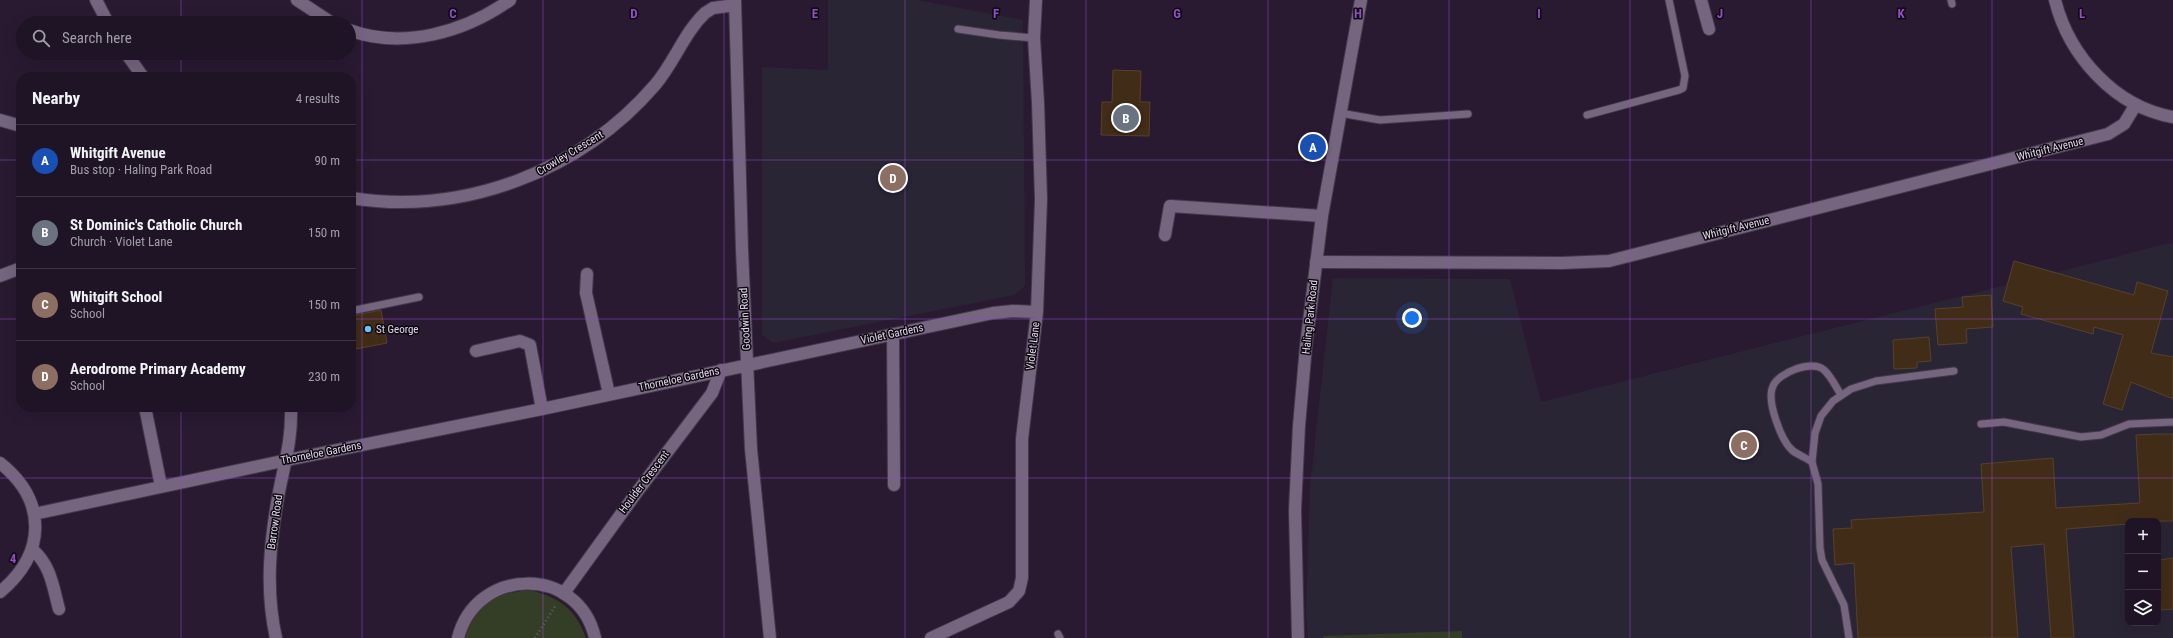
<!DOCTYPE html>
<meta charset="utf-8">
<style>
body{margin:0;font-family:"Roboto Condensed",sans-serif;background:#271d2d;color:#f1f3f6}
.controls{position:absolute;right:12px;bottom:12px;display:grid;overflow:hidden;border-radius:8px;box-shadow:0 4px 16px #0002}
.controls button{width:36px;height:36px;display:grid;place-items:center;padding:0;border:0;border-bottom:1px solid #3c3342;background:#1f1425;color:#f1f3f6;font:20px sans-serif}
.you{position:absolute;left:1412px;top:318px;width:14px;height:14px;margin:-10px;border:3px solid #fff;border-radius:50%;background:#1a73e8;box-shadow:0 0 0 6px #1a73e833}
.badge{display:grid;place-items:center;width:26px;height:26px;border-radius:50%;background:#6ec2f3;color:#fff;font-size:13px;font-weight:700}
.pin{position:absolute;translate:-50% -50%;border:2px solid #fff;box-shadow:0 1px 4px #0006}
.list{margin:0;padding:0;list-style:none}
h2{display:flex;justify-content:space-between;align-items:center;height:52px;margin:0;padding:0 16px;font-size:17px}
h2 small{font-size:13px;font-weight:400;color:#a19ea7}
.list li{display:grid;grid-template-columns:26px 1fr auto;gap:12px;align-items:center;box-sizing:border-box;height:72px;padding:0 16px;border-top:1px solid #3c3342}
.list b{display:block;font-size:15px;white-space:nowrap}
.list p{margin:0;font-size:13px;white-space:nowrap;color:#a19ea7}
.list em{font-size:13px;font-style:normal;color:#a19ea7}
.icon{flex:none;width:22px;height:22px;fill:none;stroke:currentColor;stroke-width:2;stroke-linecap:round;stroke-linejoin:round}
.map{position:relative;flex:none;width:2173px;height:638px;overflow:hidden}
.search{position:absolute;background:#1f1425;box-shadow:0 4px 16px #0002;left:16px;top:16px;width:340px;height:44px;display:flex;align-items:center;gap:10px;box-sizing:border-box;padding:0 14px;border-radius:22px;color:#a19ea7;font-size:15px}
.panel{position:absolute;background:#1f1425;box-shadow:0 4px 16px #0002;left:16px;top:72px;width:340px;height:340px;border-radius:16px}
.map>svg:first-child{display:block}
.education{fill:#2a2535;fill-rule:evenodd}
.green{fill:#343e26}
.building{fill:#412c17;stroke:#57412b}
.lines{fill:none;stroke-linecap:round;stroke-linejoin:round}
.lane-casing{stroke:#43384a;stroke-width:9}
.street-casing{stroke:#43384a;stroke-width:14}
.secondary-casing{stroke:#43384a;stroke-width:14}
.path{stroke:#675a6e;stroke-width:2.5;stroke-dasharray:1 3;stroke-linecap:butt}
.lane{stroke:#75657f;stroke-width:7}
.street{stroke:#75657f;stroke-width:12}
.secondary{stroke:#75657f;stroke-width:12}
.grid{fill:none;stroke:#904ec7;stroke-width:1;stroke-opacity:0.55}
.poi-dot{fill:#6ec2f3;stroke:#0e0812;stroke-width:1.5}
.labels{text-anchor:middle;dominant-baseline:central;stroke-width:3;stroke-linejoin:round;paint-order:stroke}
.street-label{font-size:11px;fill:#e2d8e7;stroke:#0e0812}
.poi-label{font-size:11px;fill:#e2d8e7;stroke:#0e0812;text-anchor:start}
.grid-label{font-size:13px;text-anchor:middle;font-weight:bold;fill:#904ec7;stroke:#0e0812;stroke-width:3;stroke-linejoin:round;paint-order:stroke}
</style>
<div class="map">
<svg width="2173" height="638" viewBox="0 0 2173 638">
<rect width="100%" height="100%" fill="#291a31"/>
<path class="education" d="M828,0H917L1023,20L1025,286L1014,295L773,343L762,335V67L828,70Z
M2173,242V638H1308L1306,614L1310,487L1333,278L1510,279L1541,402L2006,285L2014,261L2058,272ZM2128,521H2158V623H2128Z"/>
<path class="green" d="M530,590C560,598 575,608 586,638H463C480,603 490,594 530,590Z
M1462,631V638H1323V636Z"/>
<path class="building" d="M1113,70L1141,71L1140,102H1150L1149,136L1101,135L1102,102H1112Z
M2014,261L2134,295L2137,282L2168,291L2151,353L2173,357V399L2131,382L2122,410L2103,404L2123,335L2094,327L2093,334L2021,314L2023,307L2003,301Z
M1991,295L1993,327L1966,329L1967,343L1938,345L1935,309L1963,307L1962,297Z
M381,310L387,343L351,350V316Z
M1929,337L1931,361L1917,362V368L1894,369L1893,340Z
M2157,434H2173V521H2128V524L2066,529L2074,638H2051L2044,544L2011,547L2018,638H1858L1854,563L1835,565L1833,529L1852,528L1851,520L1984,512L1981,464L2053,458L2056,508L2140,503L2136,435Z
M2173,558V609L2161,610L2158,560Z"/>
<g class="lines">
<defs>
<path id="lane" d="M1951,0L1952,4
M958,29L999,35L1034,38
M1340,113L1380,120L1468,114
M1587,115L1679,90L1683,88L1685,76L1669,0
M351,311L419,297
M1981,424L2004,422L2081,437L2101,435L2129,424L2173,422
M1812,462C1806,458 1799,455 1793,451C1781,441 1766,400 1773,386C1778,373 1812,359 1824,370C1831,376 1836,387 1841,395
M1058,634L1060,638
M1849,638L1844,605L1822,560L1820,548L1818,484L1812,462L1815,433L1821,416L1833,401L1851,389L1876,381L1954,371"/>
<path id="street" d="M96,0L108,23
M297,0L332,23
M735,0L742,250L751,449L770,638
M1701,0L1709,29
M2055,0C2069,56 2115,107 2173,117
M349,30C403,50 465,32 510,0
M126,53L143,77
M0,120L21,126
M351,198C464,216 581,171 655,85C674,63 684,33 705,13L713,8L735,5
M1165,235L1170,206L1322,216
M1316,262L1562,263L1609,261L2108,134L2124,124L2135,106
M587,274L586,293L609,394
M0,276L21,268
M893,334L894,485
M476,351L520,341L530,345L542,409
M145,407L161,486
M0,463C48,501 46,554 0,592
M34,514L287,460L542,409L993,313L1013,311L1037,312
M33,550C51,566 53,587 59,609
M564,593L637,492L712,393L721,370
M276,638C265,589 270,541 279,492C285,461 292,440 291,407
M458,638C476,566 579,565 595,638
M931,638L1009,602L1019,591L1022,578V439L1037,312L1041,199L1038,103L1034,38L1036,0"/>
<path id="secondary" d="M1298,638L1295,510L1299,426L1306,346L1322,216L1361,0"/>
</defs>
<use href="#lane" class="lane-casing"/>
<use href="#street" class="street-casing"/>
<use href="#secondary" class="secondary-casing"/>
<path class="path" d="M535,638L556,605"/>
<use href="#lane" class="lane"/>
<use href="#street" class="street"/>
<use href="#secondary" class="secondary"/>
</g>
<path class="grid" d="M181,0V23M362,0V638M543,0V638M724,0V638M905,0V638M1086,0V638M1268,0V638M1449,0V638M1630,0V638M1811,0V638M1992,0V638M181,53V77M0,160H21M351,160H2173M0,319H21M351,319H2173M181,407V638M0,478H2173"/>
<circle class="poi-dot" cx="368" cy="329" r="4"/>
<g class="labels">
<g class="street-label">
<text transform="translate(2050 149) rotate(-14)">Whitgift Avenue</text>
<text transform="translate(570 153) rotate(-31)">Crowley Crescent</text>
<text transform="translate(1736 228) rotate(-14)">Whitgift Avenue</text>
<text transform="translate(1310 317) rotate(-84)">Haling Park Road</text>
<text transform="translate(745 319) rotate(-93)">Goodwin Road</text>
<text transform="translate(892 334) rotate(-12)">Violet Gardens</text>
<text transform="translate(1033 346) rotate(-83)">Violet Lane</text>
<text transform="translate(679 379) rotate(-12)">Thorneloe Gardens</text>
<text transform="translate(321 453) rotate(-11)">Thorneloe Gardens</text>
<text transform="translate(644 482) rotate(-53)">Houlder Crescent</text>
<text transform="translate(275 522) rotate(-82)">Barrow Road</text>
</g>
<g class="poi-label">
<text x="376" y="329">St George</text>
</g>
</g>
<g class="grid-label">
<text x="453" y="18">C</text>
<text x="634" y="18">D</text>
<text x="815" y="18">E</text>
<text x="996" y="18">F</text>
<text x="1177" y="18">G</text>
<text x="1358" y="18">H</text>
<text x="1539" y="18">I</text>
<text x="1720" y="18">J</text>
<text x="1901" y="18">K</text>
<text x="2082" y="18">L</text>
<text x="13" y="563">4</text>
</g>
</svg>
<div class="controls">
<button>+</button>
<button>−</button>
<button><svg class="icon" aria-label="layers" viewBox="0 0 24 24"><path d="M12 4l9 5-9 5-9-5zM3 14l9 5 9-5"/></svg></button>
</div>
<div class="you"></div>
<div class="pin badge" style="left:1313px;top:147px;background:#1a4fb4">A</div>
<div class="pin badge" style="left:1126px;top:118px;background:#6b7280">B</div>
<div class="pin badge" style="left:1744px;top:445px;background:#8d6e63">C</div>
<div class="pin badge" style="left:893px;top:178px;background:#8d6e63">D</div>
<div class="search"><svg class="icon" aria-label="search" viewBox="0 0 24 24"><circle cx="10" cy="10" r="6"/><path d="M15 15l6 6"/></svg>Search here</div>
<section class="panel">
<h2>Nearby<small>4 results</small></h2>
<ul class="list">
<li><span class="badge" style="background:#1a4fb4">A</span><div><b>Whitgift Avenue</b><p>Bus stop · Haling Park Road</p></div><em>90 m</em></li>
<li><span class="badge" style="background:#6b7280">B</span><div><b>St Dominic's Catholic Church</b><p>Church · Violet Lane</p></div><em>150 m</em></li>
<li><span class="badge" style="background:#8d6e63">C</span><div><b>Whitgift School</b><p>School</p></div><em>150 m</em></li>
<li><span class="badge" style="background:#8d6e63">D</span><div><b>Aerodrome Primary Academy</b><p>School</p></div><em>230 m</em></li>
</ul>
</section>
</div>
